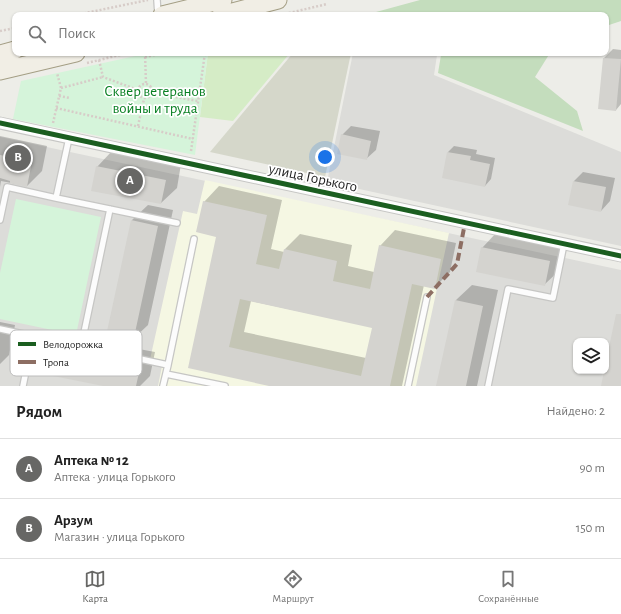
<!DOCTYPE html>
<html lang="ru">
<meta charset="utf-8">
<style>
body{margin:0;font-family:"Alegreya Sans",sans-serif;background:#f6f6f6;color:#222}
.controls{position:absolute;right:12px;bottom:12px;display:grid;overflow:hidden;border-radius:8px;box-shadow:0 1px 3px #0004}
.controls button{width:36px;height:36px;display:grid;place-items:center;padding:0;border:0;border-bottom:1px solid #e0e0e0;background:#fff;color:#222;font:20px sans-serif}
.you{position:absolute;left:325px;top:157px;width:14px;height:14px;margin:-10px;border:3px solid #fff;border-radius:50%;background:#1a73e8;box-shadow:0 0 0 6px #1a73e833}
.badge{display:grid;place-items:center;width:26px;height:26px;border-radius:50%;background:#676765;color:#fff;font-size:13px;font-weight:700}
.pin{position:absolute;translate:-50% -50%;border:2px solid #fff;box-shadow:0 1px 4px #0006}
.list{margin:0;padding:0;list-style:none}
h2{display:flex;justify-content:space-between;align-items:center;height:52px;margin:0;padding:0 16px;font-size:17px}
h2 small{font-size:13px;font-weight:400;color:#767676}
.list li{display:grid;grid-template-columns:26px 1fr auto;gap:12px;align-items:center;box-sizing:border-box;height:60px;padding:0 16px;border-top:1px solid #e0e0e0}
.list b{display:block;font-size:15px;white-space:nowrap}
.list p{margin:0;font-size:13px;white-space:nowrap;color:#767676}
.list em{font-size:13px;font-style:normal;color:#767676}
.icon{flex:none;width:22px;height:22px;fill:none;stroke:currentColor;stroke-width:2;stroke-linecap:round;stroke-linejoin:round}
.map{position:relative;flex:none;width:621px;height:386px;overflow:hidden}
.search{position:absolute;background:#fff;box-shadow:0 1px 3px #0004;left:12px;right:12px;top:12px;height:44px;display:flex;align-items:center;gap:10px;box-sizing:border-box;padding:0 14px;border-radius:8px;color:#767676;font-size:15px}
.sheet{height:172px;background:#fff}
nav{display:flex;justify-content:space-around;align-items:center;box-sizing:border-box;height:56px;border-top:1px solid #e0e0e0;background:#fff;font-size:11px;color:#767676}
nav a{display:grid;justify-items:center;gap:2px}
nav .on{color:#676765}
.map>svg:first-child{display:block}
.residential{fill:#dcdcd9;fill-rule:evenodd}
.education{fill:#f5f7e3}
.construction{fill:#d5d7ca}
.grass{fill:#d5ecc6}
.forest{fill:#c4ddbd}
.park{fill:#d5f4da}
.shadow{fill:#0003;fill-rule:evenodd}
.building{fill:#d4d3cf;fill-rule:evenodd}
.lines{fill:none;stroke-linecap:round;stroke-linejoin:round}
.lane-casing{stroke:#c6c6c4;stroke-width:8}
.street-casing{stroke:#c6c6c4;stroke-width:13}
.primary-casing{stroke:#a49e84;stroke-width:19}
.path{stroke:#d7ccc8;stroke-width:2.5;stroke-dasharray:2 2;stroke-linecap:butt}
.lane{stroke:#fcfcfc;stroke-width:5.5}
.street{stroke:#fcfcfc;stroke-width:11}
.primary{stroke:#f1eee5;stroke-width:17}
.quiet{stroke:#8d6e63;stroke-width:4;stroke-dasharray:8 4;stroke-linecap:butt}
.cycleway-casing{stroke:#fff;stroke-width:8}
.cycleway{stroke:#1b5e20;stroke-width:5}
.labels{text-anchor:middle;dominant-baseline:central;stroke-width:3.5;stroke-linejoin:round;paint-order:stroke}
.park-label{font-size:15px;fill:#0a8024;stroke:#fff}
.street-label{font-size:15px;fill:#1f1f1f;stroke:#fff}
.key{fill:#fff;stroke:#bcbcbc;stroke-width:1}
.key-label{font-size:11px;fill:#1f1f1f}
</style>
<div class="map">
<svg width="621" height="386" viewBox="0 0 621 386">
<rect width="100%" height="100%" fill="#edede8"/>
<path class="residential" d="M353,53H425L437,55L434,75L621,152V246L327,182Z
M0,137L621,270V386H0ZM576,341H606V371H576Z"/>
<path class="education" d="M205,180L449,233L416,386H158L162,366L149,364L183,211L197,214Z"/>
<path class="construction" d="M293,53H351L325,177L210,152Z"/>
<path class="grass" d="M208,53H290L233,121L200,117Z"/>
<path class="forest" d="M420,0H621V21L606,26V15H374L376,12Z
M433,53H550L535,77L577,111L583,131L438,73L441,55Z"/>
<path class="park" d="M149,53H208L195,155L13,119L21,81Z
M16,199L101,217L76,335L0,319V273Z"/>
<path class="shadow" d="M613,49L621,50V104L616,110L604,58Z
M351,126L380,131L376,150L366,159L342,135Z
M0,136L47,146L42,171L27,186L1,181L0,187Z
M454,146L477,150L476,154L495,158L491,179L485,186L443,177L448,152Z
M112,151L181,164L177,188L161,203L97,167Z
M583,172L615,178L610,201L601,211L569,204L574,181Z
M219,186L282,200L271,249L284,252L285,249L300,234L352,245L348,266L374,272L380,246L395,230L456,243L450,272L434,288L424,285L402,386H274L189,367L217,236L204,202ZM251,301L373,327L366,358L244,332Z
M148,205L173,210L148,325L132,340L107,335L132,220Z
M497,232L565,246L561,269L545,284L482,248Z
M472,285L498,290L477,386H437L456,300Z
M0,322L15,325L9,355L0,364Z
M74,337L155,352L150,376L140,386H108L54,375L58,352Z"/>
<path class="building" d="M603,58L621,59L616,111L598,109Z
M341,134L371,141L367,160L337,154Z
M447,152L471,156L470,160L490,164L485,187L442,178Z
M0,155L32,161L27,187L10,183V181L0,178Z
M96,166L166,180L161,204L91,191Z
M573,181L606,187L601,212L568,205Z
M203,201L267,215L256,264L279,269L284,249L337,261L333,281L370,289L379,245L441,259L435,289L412,284L390,386H269L188,368L216,237L196,232ZM240,299L372,328L361,376L229,347Z
M131,220L158,226L133,342L106,336Z
M481,247L550,261L545,286L476,272Z
M455,300L483,306L466,386H436Z
M616,314H621V386H601L604,371H606V361Z
M57,352L140,368L136,386H103L53,376Z"/>
<g class="lines">
<defs>
<path id="lane" d="M157,0L158,15
M69,138L56,198L177,223
M0,220L7,187L56,198
M0,329L33,336L23,386
M33,336L168,365L163,386
M81,347L110,209
M168,365L194,239
M166,374L225,386
M408,386L427,297
M488,386L508,289L553,298L564,244"/>
<path id="street" d="M0,123L621,256"/>
<path id="primary" d="M162,15L223,0
M221,15L278,0
M0,54L15,50
M0,71L76,53"/>
</defs>
<use href="#lane" class="lane-casing"/>
<use href="#street" class="street-casing"/>
<use href="#primary" class="primary-casing"/>
<path class="path" d="M285,14L327,4
M76,15L148,0
M0,31L15,28
M145,53L146,84
M145,57L164,53
M99,60L103,77L138,90
M87,63L128,53
M138 91a7 7 0 1 1 14 0a7 7 0 1 1-14 0Z
M61,88L103,77
M152,93L198,101
M59,96L70,98
M56,108L193,139
M53,123L61,88L57,73
M138,126L144,99
M191,151L205,53"/>
<use href="#lane" class="lane"/>
<use href="#street" class="street"/>
<use href="#primary" class="primary"/>
<path class="quiet" d="M427,297L457,264L465,223"/>
<defs>
<path id="cycleway" d="M0,123L621,256"/>
</defs>
<use href="#cycleway" class="cycleway-casing"/>
<use href="#cycleway" class="cycleway"/>
</g>
<g class="labels">
<g class="park-label">
<text x="155" y="91">Сквер ветеранов<tspan x="155" dy="17">войны и труда</tspan></text>
</g>
<g class="street-label">
<text transform="translate(313 178) rotate(12)">улица Горького</text>
</g>
</g>
<rect x="10" y="330" width="132" height="46" rx="6" class="key"/>
<rect x="18" y="342" width="18" height="4" fill="#1b5e20"/>
<rect x="18" y="360" width="18" height="4" fill="#8d6e63"/>
<g class="key-label">
<text x="43" y="348">Велодорожка</text>
<text x="43" y="366">Тропа</text>
</g>
</svg>
<div class="controls">
<button><svg class="icon" aria-label="layers" viewBox="0 0 24 24"><path d="M12 4l9 5-9 5-9-5zM3 14l9 5 9-5"/></svg></button>
</div>
<div class="you"></div>
<div class="pin badge" style="left:130px;top:181px">A</div>
<div class="pin badge" style="left:18px;top:158px">B</div>
<div class="search"><svg class="icon" aria-label="search" viewBox="0 0 24 24"><circle cx="10" cy="10" r="6"/><path d="M15 15l6 6"/></svg>Поиск</div>
</div>
<section class="sheet">
<h2>Рядом<small>Найдено: 2</small></h2>
<ul class="list">
<li><span class="badge">A</span><div><b>Аптека № 12</b><p>Аптека · улица Горького</p></div><em>90 m</em></li>
<li><span class="badge">B</span><div><b>Арзум</b><p>Магазин · улица Горького</p></div><em>150 m</em></li>
</ul>
</section>
<nav>
<a class="on"><svg class="icon" aria-label="map" viewBox="0 0 24 24"><path d="M3 6l6-2 6 2 6-2v14l-6 2-6-2-6 2zM9 4v14M15 6v14"/></svg>Карта</a>
<a><svg class="icon" aria-label="directions" viewBox="0 0 24 24"><path d="M12 3l9 9-9 9-9-9zM9 14v-3h6M13 9l2 2-2 2"/></svg>Маршрут</a>
<a><svg class="icon" aria-label="saved" viewBox="0 0 24 24"><path d="M7 4h10v16l-5-4-5 4z"/></svg>Сохранённые</a>
</nav>
